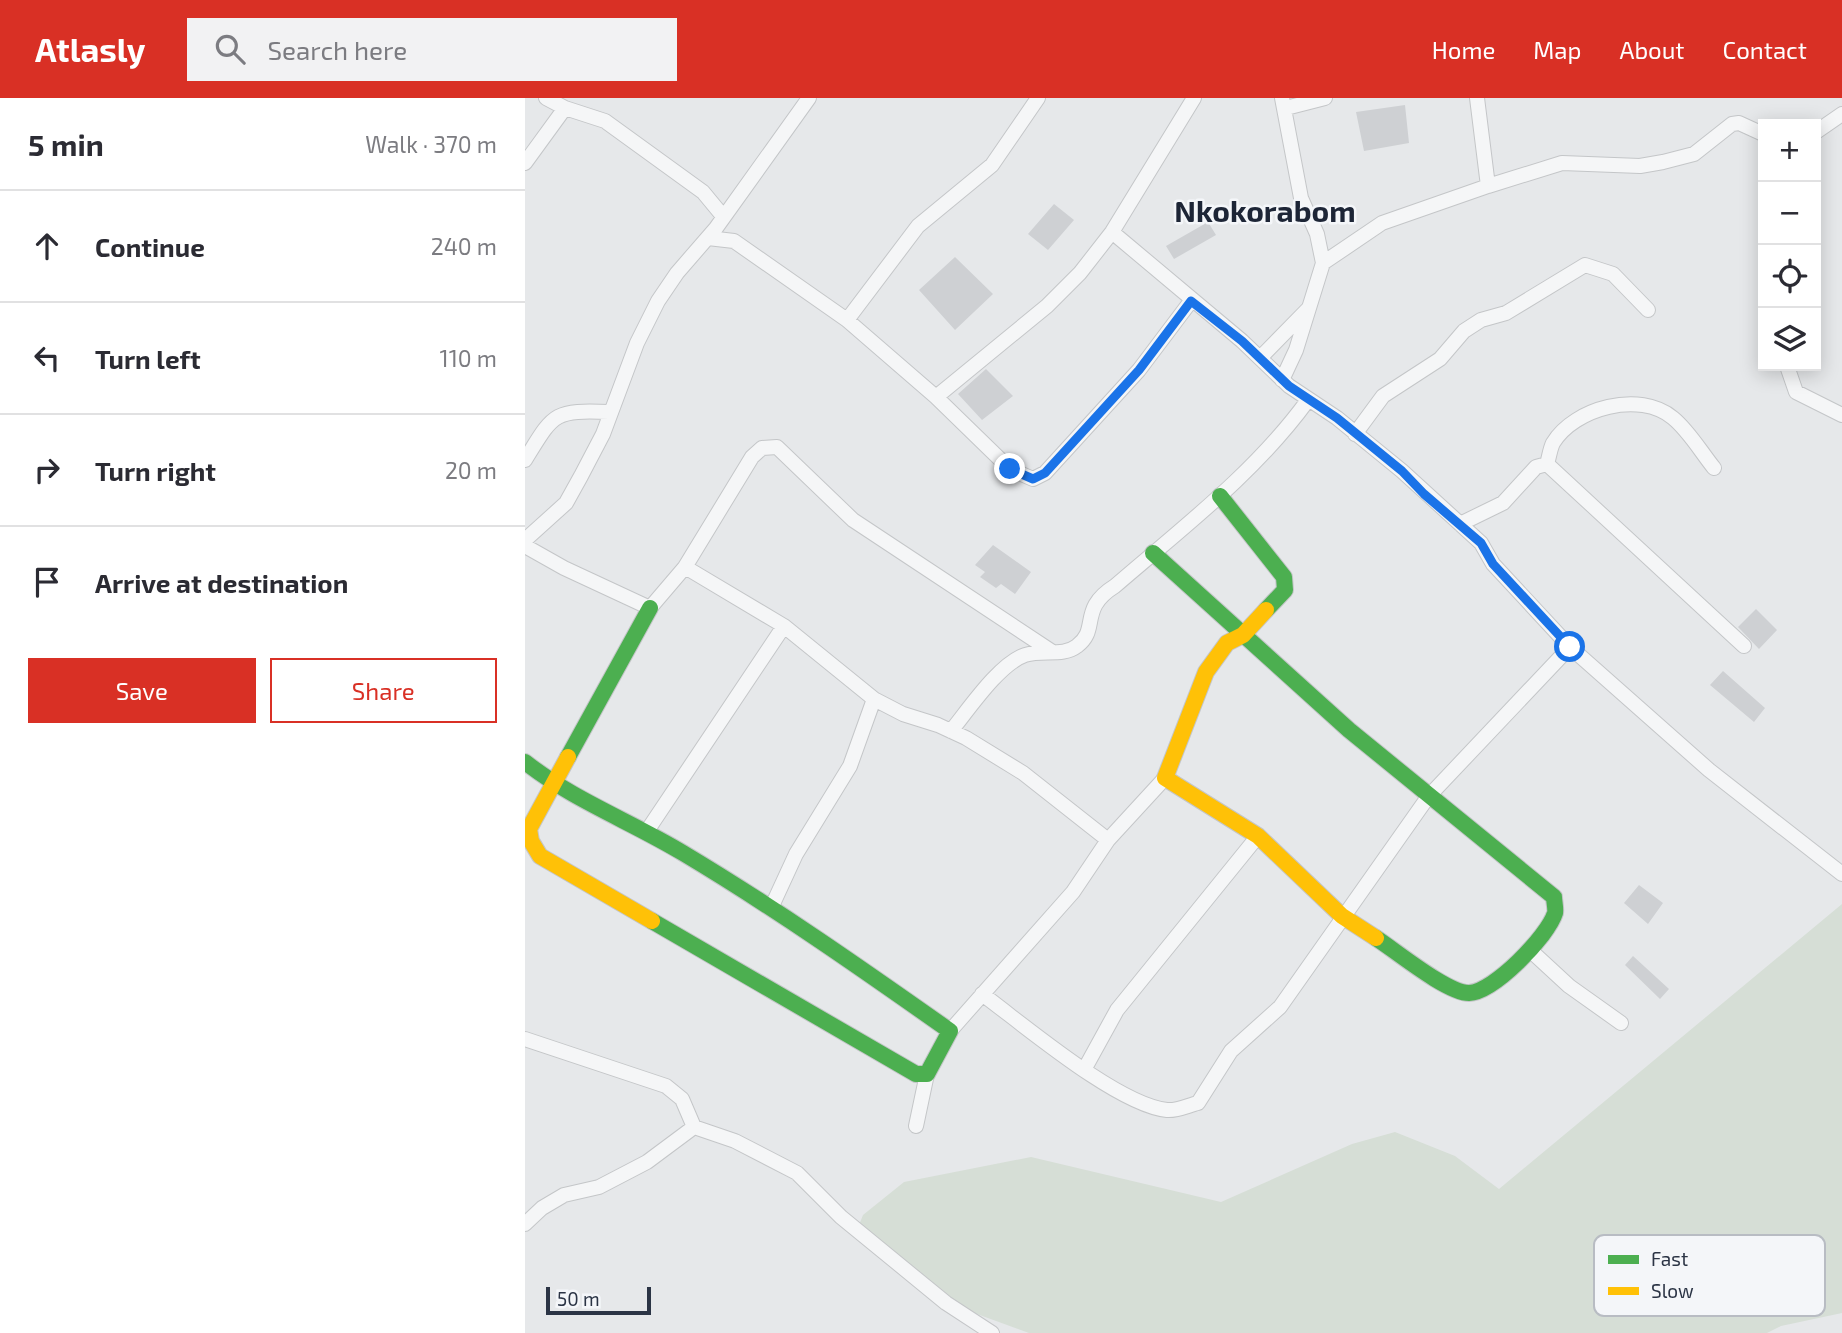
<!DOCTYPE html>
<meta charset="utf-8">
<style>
body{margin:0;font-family:"Exo 2",sans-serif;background:#f2f2f3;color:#2b2b33}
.controls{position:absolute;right:21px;top:21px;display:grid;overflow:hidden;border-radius:0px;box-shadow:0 4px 18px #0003}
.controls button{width:63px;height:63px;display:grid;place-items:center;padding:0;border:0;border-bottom:2px solid #e1e1e2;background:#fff;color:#2b2b33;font:35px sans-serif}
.scale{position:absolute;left:21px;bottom:18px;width:105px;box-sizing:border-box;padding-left:7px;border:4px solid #2b3445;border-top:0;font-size:19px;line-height:24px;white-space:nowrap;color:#2b3445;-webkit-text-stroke:5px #f4f6f9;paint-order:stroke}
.stop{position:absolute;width:21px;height:21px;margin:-16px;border:5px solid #1a73e8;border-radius:50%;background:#fff}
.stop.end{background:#1a73e8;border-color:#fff;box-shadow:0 2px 7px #0008}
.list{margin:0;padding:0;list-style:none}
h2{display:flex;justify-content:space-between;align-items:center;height:91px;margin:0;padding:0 28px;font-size:30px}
h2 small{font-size:23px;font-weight:400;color:#7c7c81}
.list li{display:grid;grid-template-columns:46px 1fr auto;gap:21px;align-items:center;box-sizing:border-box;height:112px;padding:0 28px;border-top:2px solid #e1e1e2}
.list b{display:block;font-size:26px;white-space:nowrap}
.list em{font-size:23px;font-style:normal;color:#7c7c81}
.actions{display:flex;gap:14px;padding:21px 28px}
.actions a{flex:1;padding:16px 0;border:2px solid #d93025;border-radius:0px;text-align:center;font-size:24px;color:#d93025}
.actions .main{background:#d93025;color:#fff}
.icon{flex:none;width:38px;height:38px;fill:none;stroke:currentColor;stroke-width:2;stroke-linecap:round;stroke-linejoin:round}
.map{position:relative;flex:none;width:1317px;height:1235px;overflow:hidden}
header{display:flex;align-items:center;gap:42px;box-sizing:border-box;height:98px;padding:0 35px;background:#d93025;color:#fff}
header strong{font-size:33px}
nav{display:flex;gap:38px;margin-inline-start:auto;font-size:24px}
.search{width:490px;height:63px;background:#f2f2f3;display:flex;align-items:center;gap:18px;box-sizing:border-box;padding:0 24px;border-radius:0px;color:#7c7c81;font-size:26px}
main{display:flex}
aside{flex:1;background:#fff}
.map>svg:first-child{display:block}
.green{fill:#d6ded6}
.building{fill:#ced0d3}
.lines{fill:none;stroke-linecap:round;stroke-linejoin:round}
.street-casing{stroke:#c4c6c8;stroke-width:16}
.fast-casing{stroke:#c4c6c8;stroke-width:18}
.slow-casing{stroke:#c4c6c8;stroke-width:18}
.street{stroke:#f5f6f7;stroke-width:14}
.fast{stroke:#4caf50;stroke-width:16}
.slow{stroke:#ffc107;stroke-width:16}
.route{stroke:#1a73e8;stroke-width:9}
.labels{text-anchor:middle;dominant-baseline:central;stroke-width:5;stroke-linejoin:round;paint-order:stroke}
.quarter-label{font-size:30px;font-weight:bold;fill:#1d2536;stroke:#f4f6f9}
.key{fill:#f4f6f9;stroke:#b8bcc3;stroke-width:2}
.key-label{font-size:19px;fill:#2b3445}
</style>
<header>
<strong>Atlasly</strong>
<div class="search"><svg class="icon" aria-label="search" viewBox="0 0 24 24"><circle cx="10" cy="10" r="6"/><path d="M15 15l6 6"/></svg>Search here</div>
<nav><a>Home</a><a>Map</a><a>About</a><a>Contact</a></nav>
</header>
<main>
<aside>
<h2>5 min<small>Walk · 370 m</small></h2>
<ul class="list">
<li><svg class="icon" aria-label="ahead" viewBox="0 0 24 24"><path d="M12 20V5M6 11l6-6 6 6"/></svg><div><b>Continue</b></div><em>240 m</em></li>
<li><svg class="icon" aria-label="left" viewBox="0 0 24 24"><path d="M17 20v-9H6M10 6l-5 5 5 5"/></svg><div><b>Turn left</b></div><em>110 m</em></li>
<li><svg class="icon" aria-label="right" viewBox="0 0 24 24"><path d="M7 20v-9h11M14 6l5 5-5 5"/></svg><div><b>Turn right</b></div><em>20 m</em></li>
<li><svg class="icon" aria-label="arrive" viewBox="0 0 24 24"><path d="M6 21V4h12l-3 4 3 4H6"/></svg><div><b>Arrive at destination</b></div></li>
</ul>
<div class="actions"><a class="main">Save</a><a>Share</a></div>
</aside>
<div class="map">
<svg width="1317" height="1235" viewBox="0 0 1317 1235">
<rect width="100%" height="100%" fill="#e6e8ea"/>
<path class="green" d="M1317,806V1215L1256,1228L1242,1235H504L430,1208L332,1132L338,1117L379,1084L506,1059L696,1104L827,1046L870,1034L930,1058L974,1091Z"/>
<path class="building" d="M880,7L884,45L839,53L831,14Z
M529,106L549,122L523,152L503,136Z
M683,124L691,137L649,161L641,148Z
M430,159L468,196L430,232L394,192Z
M461,271L488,298L457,322L433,296Z
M468,447L506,474L490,496L476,486L471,490L455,479L460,474L450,467Z
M1231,511L1252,532L1234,551L1213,529Z
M1198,573L1240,610L1229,624L1185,587Z
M1114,787L1138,805L1123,826L1099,805Z
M1108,858L1144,891L1135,901L1100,867Z"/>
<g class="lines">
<defs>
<path id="street" d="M21,0L40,10L80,23L178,94L197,117
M757,0L776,100L792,136L798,165L771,252L757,282
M952,0L963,88
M761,10L800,0
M1291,34L1317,16
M0,65L40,10
M587,134L717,243L764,288L812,320L877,373L956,445L968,466L1045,549L1184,672L1317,776
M183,140L209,143L322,222L411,299L485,371L508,381L520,375L614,272L666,203
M798,165L857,125L963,88L1037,65L1115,68L1138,64L1169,56L1207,26L1214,25L1238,36
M322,222L393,128L467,67L513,0
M735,260L783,211
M1262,268L1271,294L1317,317
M411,299L522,208L555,175L587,134L669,0
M830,336L858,298L915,261L939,233L956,222L981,215L1060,167L1088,176L1123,212
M0,362C29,315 28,312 84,314
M1022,366C1024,360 1025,351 1028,345C1049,310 1115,292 1148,320C1164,333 1176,354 1189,370
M935,426L978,405L1011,369L1022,366L1219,548
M0,442L41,405L56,378L78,336L112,245L133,203L152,175L191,130L284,0
M0,448L39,470L125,510L160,469L259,528L349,601L378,616L413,627L441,640L498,675L583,742
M160,469L227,359L237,350L252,349L328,422L526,553
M426,633C444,611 474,566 500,557C517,551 538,559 552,548C575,531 553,511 590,488C657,430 730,375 783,302
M122,733L259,528
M247,808L271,756L325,668L349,601
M1005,852L1044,888L1096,925
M457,896C499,927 593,1007 642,1012C652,1013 664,1007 673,1005L706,953L755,909L903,699L1045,549
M425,933L548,794L583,742L640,680
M0,941L141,988L157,1001L169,1029
M559,972L592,912L733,738
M391,1028L402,976
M0,1126L17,1110L39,1097L74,1089L122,1064L169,1029L210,1043L272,1075L316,1119L421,1205L467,1235"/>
<path id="fast" d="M695,398L759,479L760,492L741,512
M628,455L824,632L1029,799C1029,803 1031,811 1030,815C1023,838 969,894 944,895C922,895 871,853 851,840
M43,659L125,510
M0,664C48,702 105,723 158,755C250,810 337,871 425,933L402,976H391L127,823"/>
<path id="slow" d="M741,512L718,537L702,545L681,574L640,680L733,738L817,818L851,840
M43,659L4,731L6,743L15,758L127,823"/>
</defs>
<use href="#street" class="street-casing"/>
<use href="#fast" class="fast-casing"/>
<use href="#slow" class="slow-casing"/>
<use href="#street" class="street"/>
<use href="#fast" class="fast"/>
<use href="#slow" class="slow"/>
</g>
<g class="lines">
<path class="route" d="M485,371L508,381L520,375L614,272L666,203L717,243L764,288L812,320L877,373L899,396L956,445L968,466L1045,549"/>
</g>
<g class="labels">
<g class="quarter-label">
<text x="740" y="112">Nkokorabom</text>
</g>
</g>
<rect x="1069" y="1137" width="231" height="81" rx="10" class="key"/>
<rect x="1083" y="1157" width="31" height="9" fill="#4caf50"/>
<rect x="1083" y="1189" width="31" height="8" fill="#ffc107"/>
<g class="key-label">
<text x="1126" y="1168">Fast</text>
<text x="1126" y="1200">Slow</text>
</g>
</svg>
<div class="controls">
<button>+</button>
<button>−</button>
<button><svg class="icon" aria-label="locate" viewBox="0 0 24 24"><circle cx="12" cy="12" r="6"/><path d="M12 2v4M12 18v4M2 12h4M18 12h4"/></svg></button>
<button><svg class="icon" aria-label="layers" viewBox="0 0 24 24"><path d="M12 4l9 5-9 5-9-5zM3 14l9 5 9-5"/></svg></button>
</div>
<div class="scale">50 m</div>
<div class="stop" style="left:1045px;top:549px"></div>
<div class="stop end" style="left:485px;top:371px"></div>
</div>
</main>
